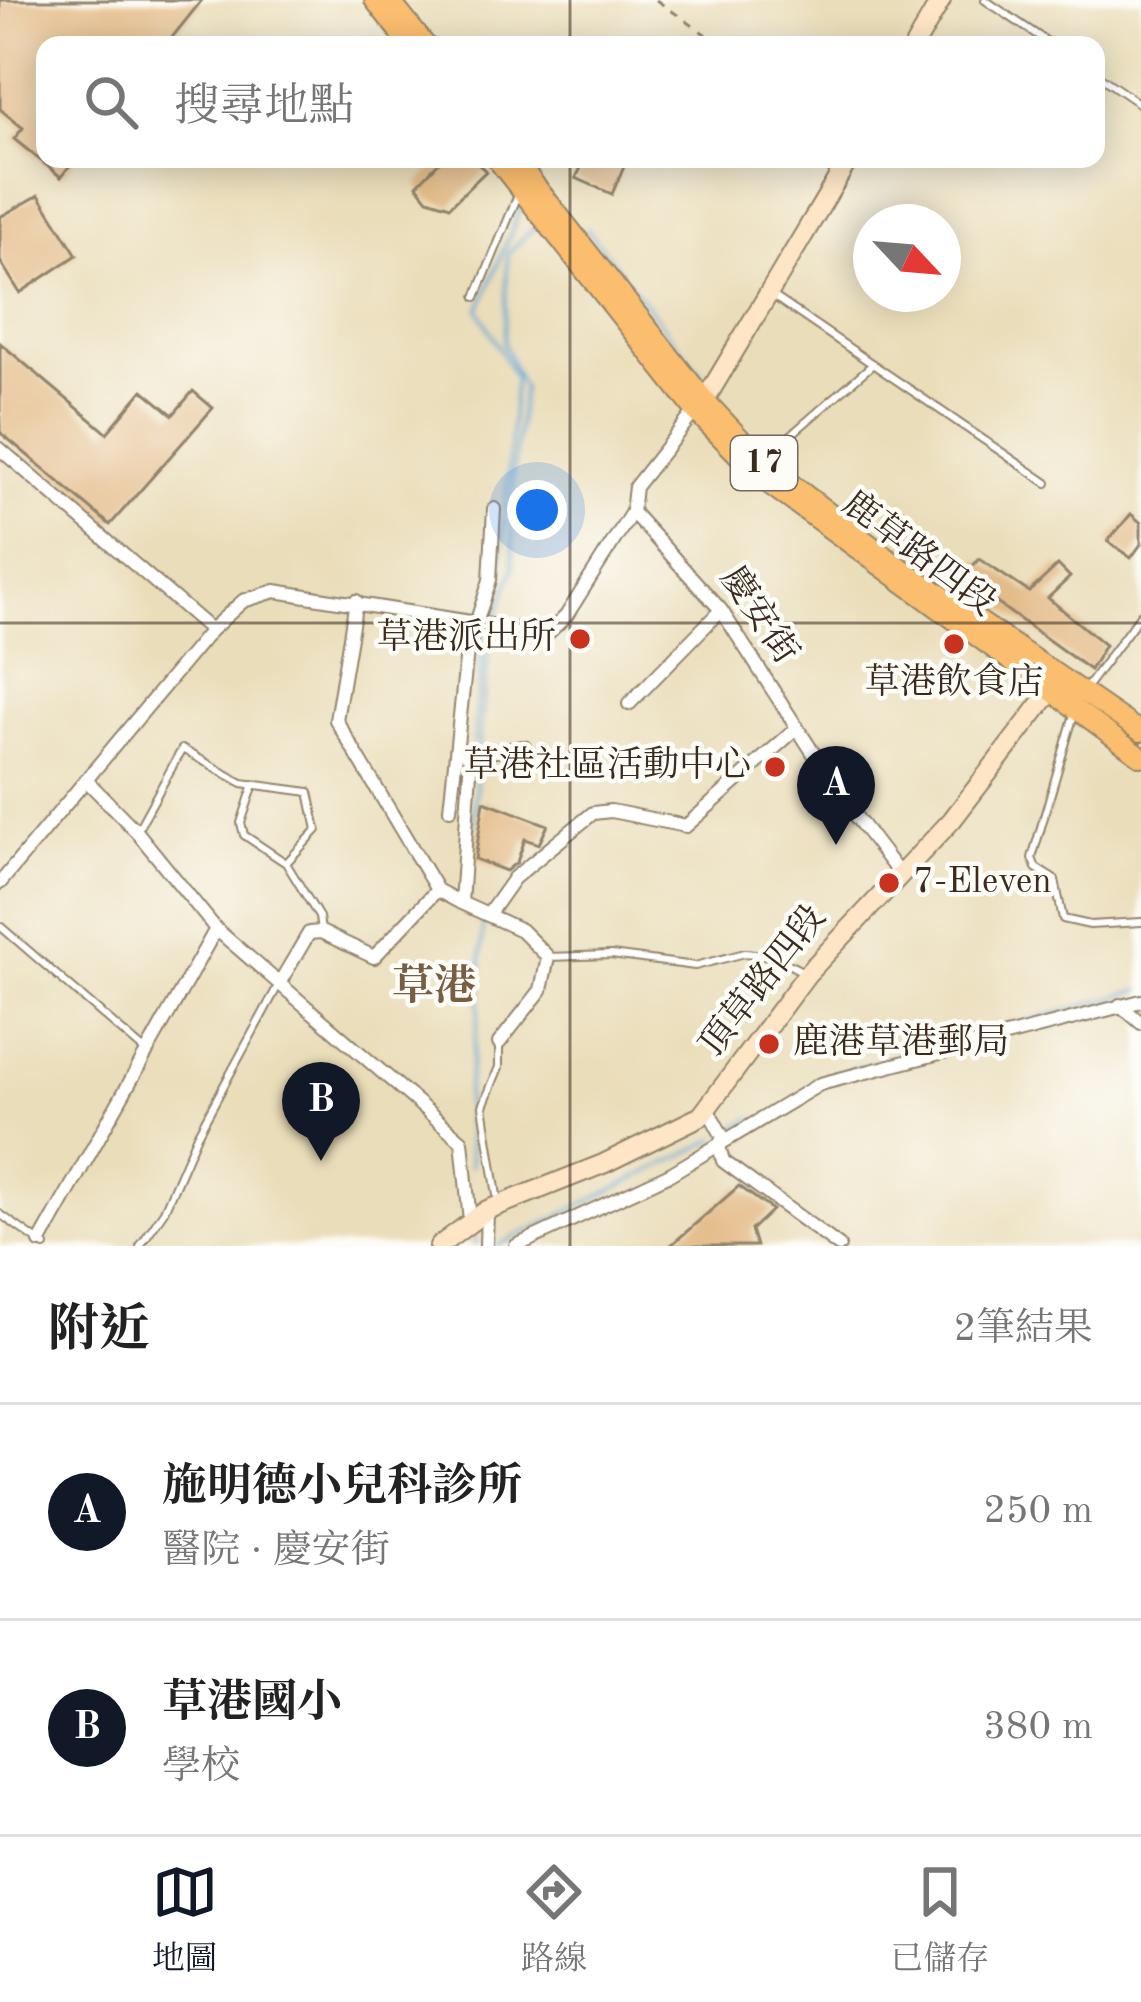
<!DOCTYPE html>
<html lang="zh-TW">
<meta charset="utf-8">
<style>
body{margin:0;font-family:"Old Standard TT","Noto Serif TC",serif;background:#f2f2f2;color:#222}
.compass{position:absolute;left:853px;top:204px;width:108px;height:108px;border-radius:50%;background:#fff;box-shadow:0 6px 30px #0003;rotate:116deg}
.you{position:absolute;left:537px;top:510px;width:42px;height:42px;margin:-30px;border:9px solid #fff;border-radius:50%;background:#1a73e8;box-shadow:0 0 0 18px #1a73e833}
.badge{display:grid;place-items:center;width:78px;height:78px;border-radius:50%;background:#111827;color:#fff;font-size:39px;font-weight:700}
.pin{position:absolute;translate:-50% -99px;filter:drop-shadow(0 3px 6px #0008)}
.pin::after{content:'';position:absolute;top:63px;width:42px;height:36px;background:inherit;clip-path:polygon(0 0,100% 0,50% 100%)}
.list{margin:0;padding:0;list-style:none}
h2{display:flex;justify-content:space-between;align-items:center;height:156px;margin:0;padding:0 48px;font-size:51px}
h2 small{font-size:39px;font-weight:400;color:#767676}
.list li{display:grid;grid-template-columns:78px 1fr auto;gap:36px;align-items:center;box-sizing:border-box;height:216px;padding:0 48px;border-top:3px solid #e0e0e0}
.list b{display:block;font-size:45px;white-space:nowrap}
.list p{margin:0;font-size:39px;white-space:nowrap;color:#767676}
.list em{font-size:39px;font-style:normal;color:#767676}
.icon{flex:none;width:66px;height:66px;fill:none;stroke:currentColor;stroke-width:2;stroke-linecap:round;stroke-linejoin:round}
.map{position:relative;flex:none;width:1141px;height:1246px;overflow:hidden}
.search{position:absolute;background:#fff;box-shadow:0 6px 30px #0003;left:36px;right:36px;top:36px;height:132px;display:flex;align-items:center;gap:30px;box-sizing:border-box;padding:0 42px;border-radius:24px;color:#767676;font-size:45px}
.sheet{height:588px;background:#fff}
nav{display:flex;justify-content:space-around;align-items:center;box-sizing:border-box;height:168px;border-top:3px solid #e0e0e0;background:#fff;font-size:33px;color:#767676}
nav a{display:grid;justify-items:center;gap:6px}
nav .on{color:#111827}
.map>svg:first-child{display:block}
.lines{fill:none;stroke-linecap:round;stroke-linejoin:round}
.stream{stroke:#5ea8d6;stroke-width:3}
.building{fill:#e4bc89}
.lane-casing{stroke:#92846c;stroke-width:10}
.street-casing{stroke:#92846c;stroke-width:16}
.secondary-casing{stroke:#92846c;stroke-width:22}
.primary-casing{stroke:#92846c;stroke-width:22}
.path{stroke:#92846c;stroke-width:3;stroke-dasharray:9 9;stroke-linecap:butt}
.lane{stroke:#fff;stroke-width:6}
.street{stroke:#fff;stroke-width:12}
.secondary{stroke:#fde5c5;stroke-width:18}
.primary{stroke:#fbbd6e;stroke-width:18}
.grid{fill:none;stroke:#3b2a1e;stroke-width:3;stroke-opacity:0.55}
.poi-dot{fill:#c8321e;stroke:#fdfcf7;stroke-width:4.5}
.labels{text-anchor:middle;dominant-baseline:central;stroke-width:9;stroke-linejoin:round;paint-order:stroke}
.shield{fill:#fdfcf7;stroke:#75695f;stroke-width:3}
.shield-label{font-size:33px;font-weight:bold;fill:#3b2a1e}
.street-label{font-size:36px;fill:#3b2a1e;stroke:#fdfcf7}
.poi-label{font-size:36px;fill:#3b2a1e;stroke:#fdfcf7;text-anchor:end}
.quarter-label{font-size:42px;font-weight:bold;fill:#765d43;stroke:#fdfcf7}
</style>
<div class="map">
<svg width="1141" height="1246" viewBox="0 0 1141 1246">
<rect width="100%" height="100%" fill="#fdfcf7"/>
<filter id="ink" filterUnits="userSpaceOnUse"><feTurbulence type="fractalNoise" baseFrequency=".00833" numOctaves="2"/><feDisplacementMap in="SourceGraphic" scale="24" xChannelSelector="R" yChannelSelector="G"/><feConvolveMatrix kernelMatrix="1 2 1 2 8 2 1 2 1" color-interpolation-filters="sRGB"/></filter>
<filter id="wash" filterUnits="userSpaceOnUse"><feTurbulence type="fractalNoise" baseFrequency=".004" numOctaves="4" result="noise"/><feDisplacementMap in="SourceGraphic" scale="48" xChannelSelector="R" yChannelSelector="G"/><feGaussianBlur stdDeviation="2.7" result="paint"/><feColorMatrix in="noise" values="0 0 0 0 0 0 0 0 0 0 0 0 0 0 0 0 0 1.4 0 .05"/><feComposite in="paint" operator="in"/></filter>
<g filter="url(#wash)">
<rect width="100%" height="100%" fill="#eaddb9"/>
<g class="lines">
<path class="stream" d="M587,229L708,383
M487,621L499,590L515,378L479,310L522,205
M494,623L513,571V471L523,389L504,344L508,253L536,226
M474,742L484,630
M479,748L490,632
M469,896L478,757
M829,1075L1141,990
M724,1134L752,1118
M471,1166L466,1097L479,1014L483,920
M475,1230V1246
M497,1246L716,1139"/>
</g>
<g id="blocks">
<path class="building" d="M0,0H202L166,45H45V159H75L61,177L14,139L23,128L0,109Z
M442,159H472L486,171L450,206L428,199L417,185Z
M585,159H627L612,194L576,178Z
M39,195L77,255L20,293L0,261V217Z
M0,343L107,433L143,390L173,415L193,391L213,408L110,525L0,432Z
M1131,514L1141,523V544L1131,558L1108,541Z
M979,559L1029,592L1058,565L1070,577L1048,598L1105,645L1090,670L962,578Z
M484,801L548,825L539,844L525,839L517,862L506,871L475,859Z
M739,1186L772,1210L751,1230L756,1246H670Z"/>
</g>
</g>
<g filter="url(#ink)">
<use href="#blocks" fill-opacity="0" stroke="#92846c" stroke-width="3"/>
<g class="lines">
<defs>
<path id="lane" d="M985,0L1052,45
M1096,74L1141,105
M773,296L1047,483
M476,297L518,195
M762,460L873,364
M1086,688L1141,614
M1075,711L1032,858L1036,868L1055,880L1063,919L1090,925L1141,922
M254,784L241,823L244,835L286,863
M138,829L182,749L242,783L309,792L317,830L286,863L319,917L321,931
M0,926L147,1053
M548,957L611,955L695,966L745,953L774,956L803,972
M498,1202L483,1106L499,1067V1046
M0,1214L45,1246
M140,1246L164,1211L197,1135L279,984"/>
<path id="street" d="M696,410L635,487L632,512L721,610L847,805L901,876
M0,449L211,630
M356,601L336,720L437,890L461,903
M629,704L721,610
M467,755L524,747
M471,756L461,903L521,930L548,957L541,990L499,1043
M450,809L467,651L490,580L494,509
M0,883L211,630L243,601L275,591L547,634L566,616L632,512
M490,912L514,878L593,813L611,811L686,826L796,729
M216,929L462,1141L470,1221
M280,982L309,933L321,932L374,957L437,890
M1120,1005L1141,1023
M707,1108L723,1137L719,1146L723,1161L839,1246
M40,1242L216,929L137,832L87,781
M486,1246L487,1210
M516,1246L670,1174L820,1084L1141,1001"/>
<path id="secondary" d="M915,45L941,0
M705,400L849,159
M439,1246L487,1210L603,1164L701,1116L807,974L952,820L1050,692H1066"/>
<path id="primary" d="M374,0L409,45
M390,0L426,45
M496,159L695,411L760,478L1141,757
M515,159L705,400L762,461L892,561L1141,732"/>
</defs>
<use href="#lane" class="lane-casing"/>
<use href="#street" class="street-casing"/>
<use href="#secondary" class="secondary-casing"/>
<use href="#primary" class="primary-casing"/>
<path class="path" d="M656,0L721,45"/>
<use href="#lane" class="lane"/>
<use href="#street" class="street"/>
<use href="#secondary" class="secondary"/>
<use href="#primary" class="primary"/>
</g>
</g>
<path class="grid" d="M570,0V45M570,159V1246M0,623H1141"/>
<g class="poi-dot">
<circle cx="580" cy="639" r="12"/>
<circle cx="954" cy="644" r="12"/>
<circle cx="775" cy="767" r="12"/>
<circle cx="889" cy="883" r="12"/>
<circle cx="769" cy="1044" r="12"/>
</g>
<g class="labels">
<rect class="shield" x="731" y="436" width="66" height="54" rx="9"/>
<g class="shield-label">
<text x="764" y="463">17</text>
</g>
<g class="street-label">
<text transform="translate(918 555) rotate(37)">鹿草路四段</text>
<text transform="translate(758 616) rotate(56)">慶安街</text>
<text transform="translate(764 982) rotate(-52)">頂草路四段</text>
</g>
<g class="poi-label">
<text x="556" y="639">草港派出所</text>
<text x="954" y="684" text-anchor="middle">草港飲食店</text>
<text x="751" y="767">草港社區活動中心</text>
<text x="913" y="883" text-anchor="start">7-Eleven</text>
<text x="793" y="1044" text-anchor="start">鹿港草港郵局</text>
</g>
<g class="quarter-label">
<text x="434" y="988">草港</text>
</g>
</g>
</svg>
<svg class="compass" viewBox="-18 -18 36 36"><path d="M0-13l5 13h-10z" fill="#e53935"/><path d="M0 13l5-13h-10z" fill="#767676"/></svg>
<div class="you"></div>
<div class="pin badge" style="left:836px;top:845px">A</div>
<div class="pin badge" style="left:321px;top:1161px">B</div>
<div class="search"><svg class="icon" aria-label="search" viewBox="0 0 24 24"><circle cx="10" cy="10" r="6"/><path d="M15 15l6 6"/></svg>搜尋地點</div>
</div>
<section class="sheet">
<h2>附近<small>2筆結果</small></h2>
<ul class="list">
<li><span class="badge">A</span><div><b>施明德小兒科診所</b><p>醫院 · 慶安街</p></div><em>250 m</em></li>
<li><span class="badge">B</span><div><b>草港國小</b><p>學校</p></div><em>380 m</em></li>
</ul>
</section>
<nav>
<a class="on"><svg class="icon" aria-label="map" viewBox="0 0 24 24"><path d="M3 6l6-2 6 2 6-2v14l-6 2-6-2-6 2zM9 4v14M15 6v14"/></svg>地圖</a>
<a><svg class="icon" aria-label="directions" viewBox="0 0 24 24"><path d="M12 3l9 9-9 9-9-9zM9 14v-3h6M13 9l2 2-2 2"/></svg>路線</a>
<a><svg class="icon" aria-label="saved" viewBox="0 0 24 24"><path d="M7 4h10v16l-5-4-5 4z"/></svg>已儲存</a>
</nav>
